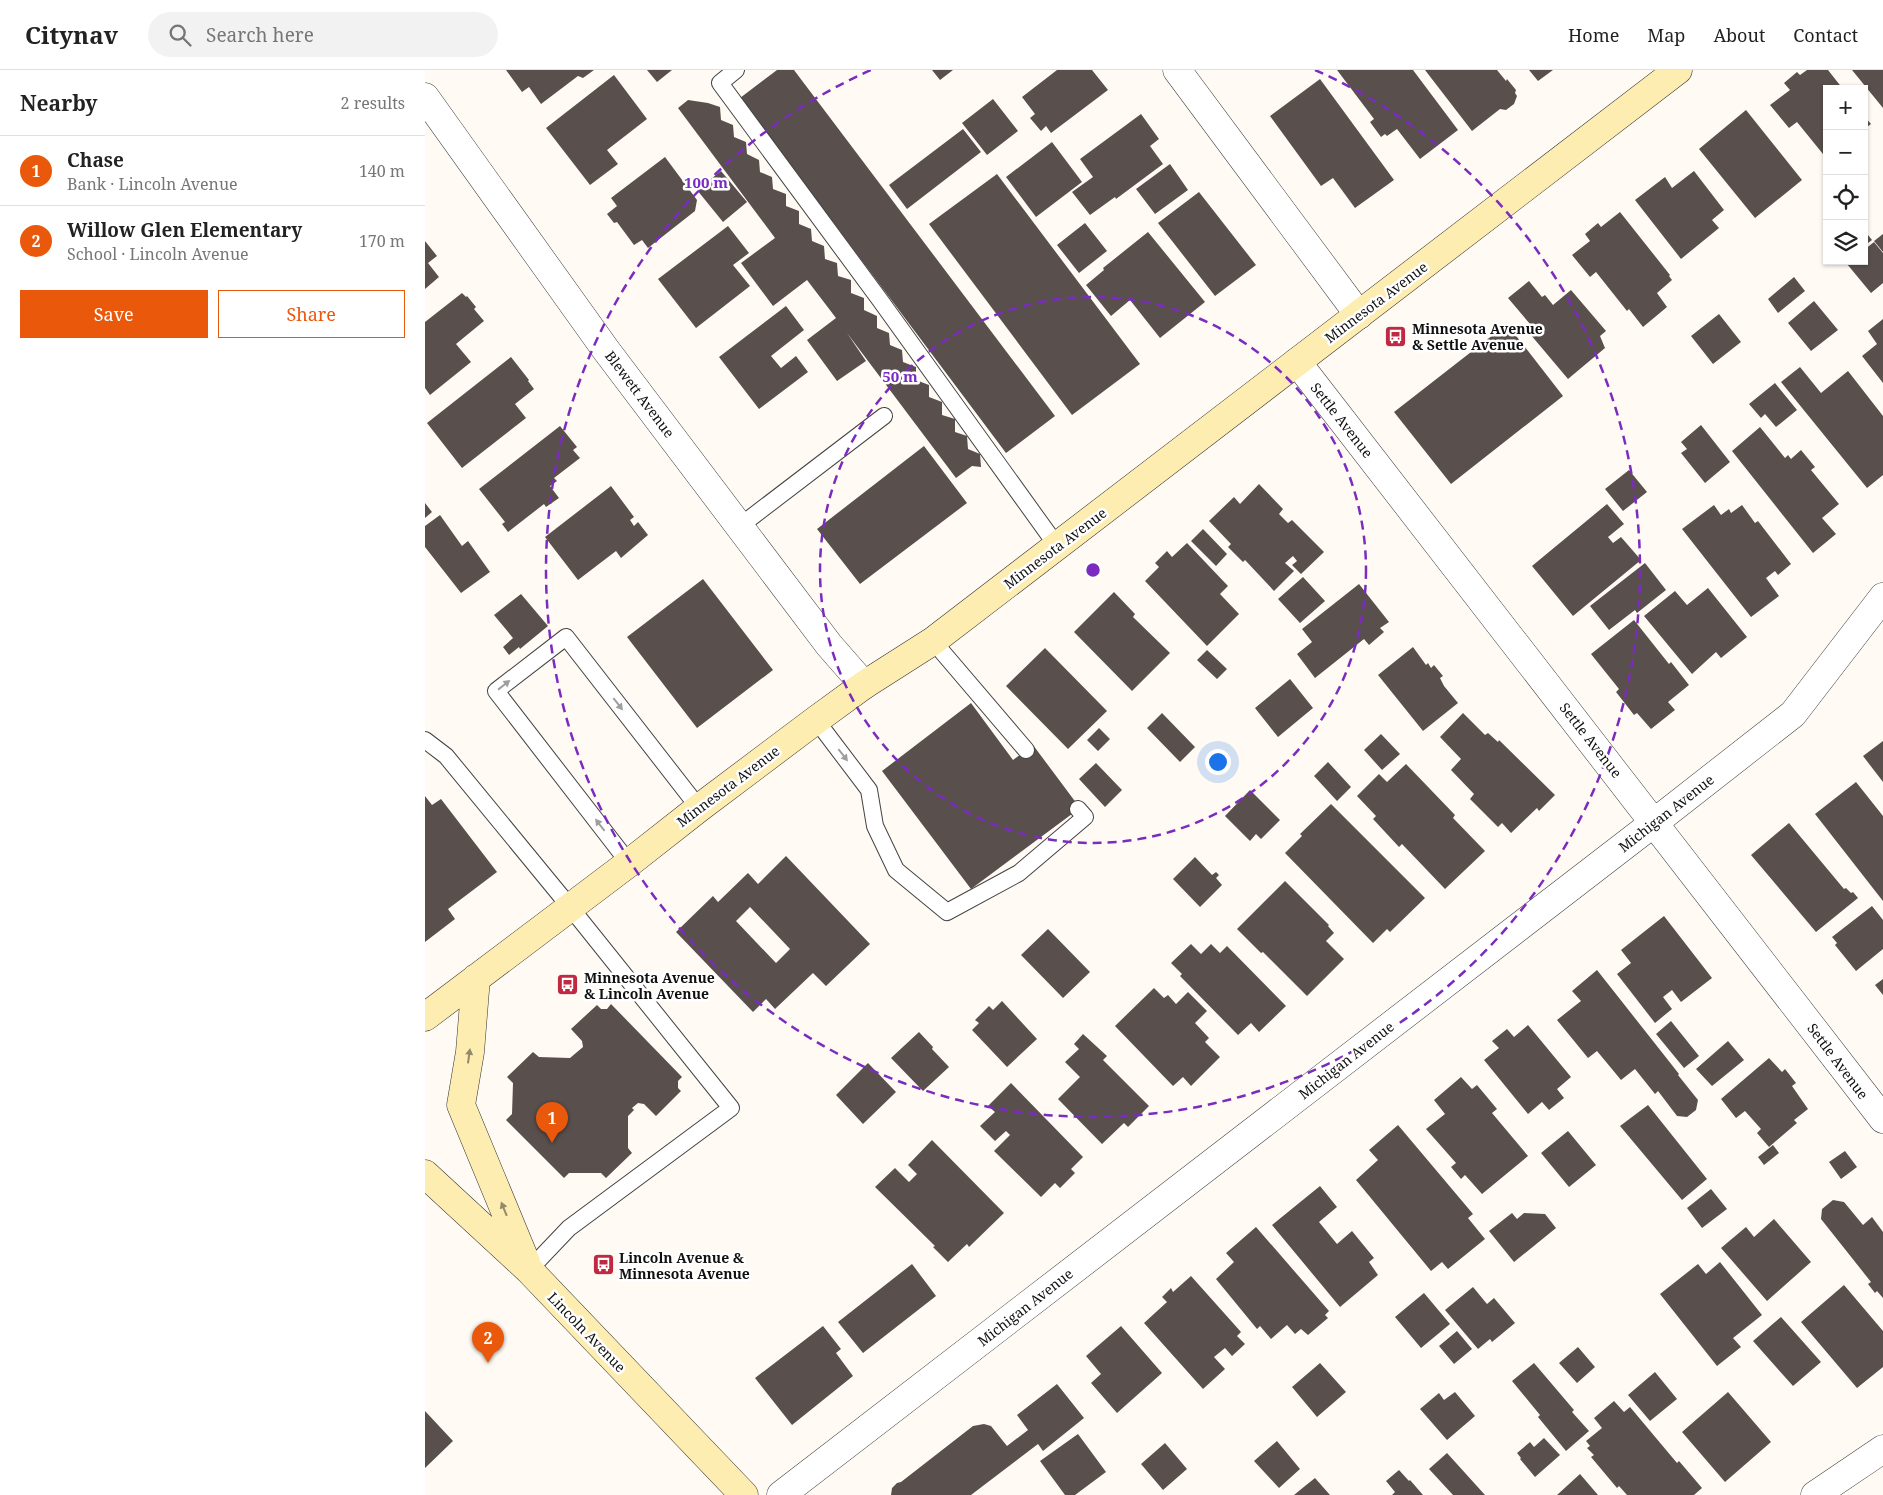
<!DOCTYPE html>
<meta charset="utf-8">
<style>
body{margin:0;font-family:"Noto Serif",serif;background:#f2f2f2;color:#222}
.controls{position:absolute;right:15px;top:15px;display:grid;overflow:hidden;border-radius:0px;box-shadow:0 1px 4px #0004}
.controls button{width:45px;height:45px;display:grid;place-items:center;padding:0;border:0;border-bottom:1px solid #e0e0e0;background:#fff;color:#222;font:25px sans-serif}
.you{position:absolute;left:792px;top:691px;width:18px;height:18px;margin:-12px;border:4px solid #fff;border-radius:50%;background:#1a73e8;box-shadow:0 0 0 8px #1a73e833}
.badge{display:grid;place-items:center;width:32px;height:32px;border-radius:50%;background:#ea580c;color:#fff;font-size:16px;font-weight:700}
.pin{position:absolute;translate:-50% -41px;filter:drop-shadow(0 1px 2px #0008)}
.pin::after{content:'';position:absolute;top:26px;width:18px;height:15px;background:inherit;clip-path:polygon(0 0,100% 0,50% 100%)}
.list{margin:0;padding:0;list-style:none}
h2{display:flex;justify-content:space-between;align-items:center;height:65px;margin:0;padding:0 20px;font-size:21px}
h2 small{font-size:16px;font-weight:400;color:#767676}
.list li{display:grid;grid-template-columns:32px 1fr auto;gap:15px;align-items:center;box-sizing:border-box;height:70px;padding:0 20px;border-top:1px solid #e0e0e0}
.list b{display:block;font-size:19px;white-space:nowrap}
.list p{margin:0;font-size:16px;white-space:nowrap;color:#767676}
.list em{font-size:16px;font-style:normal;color:#767676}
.actions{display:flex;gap:10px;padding:15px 20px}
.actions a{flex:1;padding:11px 0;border:1px solid #ea580c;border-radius:0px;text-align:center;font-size:18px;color:#ea580c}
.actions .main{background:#ea580c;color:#fff}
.icon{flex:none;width:28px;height:28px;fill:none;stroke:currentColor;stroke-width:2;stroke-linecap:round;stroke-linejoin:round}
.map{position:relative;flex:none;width:1458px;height:1425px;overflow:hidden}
header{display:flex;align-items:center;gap:30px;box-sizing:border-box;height:70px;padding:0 25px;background:#fff;border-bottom:1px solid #e0e0e0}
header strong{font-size:24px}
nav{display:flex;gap:28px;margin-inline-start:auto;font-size:18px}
.search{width:350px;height:45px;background:#f2f2f2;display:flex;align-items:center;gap:12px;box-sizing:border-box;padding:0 18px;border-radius:28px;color:#767676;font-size:19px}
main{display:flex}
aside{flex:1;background:#fff}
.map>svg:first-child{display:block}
.building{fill:#59504d;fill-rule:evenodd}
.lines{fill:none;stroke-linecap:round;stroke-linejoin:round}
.lane-casing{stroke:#434343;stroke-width:18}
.street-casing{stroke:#434343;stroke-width:29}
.secondary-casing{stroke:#323232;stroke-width:29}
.lane{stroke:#fff;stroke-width:16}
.street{stroke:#fff;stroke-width:28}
.secondary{stroke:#fdedb1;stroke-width:28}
.oneway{fill:#9f9f9f}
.oneway2{fill:#928a69}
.ring{fill:none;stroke:#7b2cbf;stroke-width:2.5;stroke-dasharray:9 6}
.labels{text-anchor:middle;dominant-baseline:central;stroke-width:5;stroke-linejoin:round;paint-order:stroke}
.street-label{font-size:14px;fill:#101010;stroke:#fff}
.poi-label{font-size:14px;font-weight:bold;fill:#101010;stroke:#fff;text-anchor:start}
.centre{fill:#7b2cbf;stroke:#fff;stroke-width:2.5}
.ring-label{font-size:15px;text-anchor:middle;font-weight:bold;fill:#7b2cbf;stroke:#fff;stroke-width:5;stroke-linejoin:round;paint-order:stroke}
</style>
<header>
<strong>Citynav</strong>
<div class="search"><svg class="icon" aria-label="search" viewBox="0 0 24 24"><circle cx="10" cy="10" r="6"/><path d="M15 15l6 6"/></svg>Search here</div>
<nav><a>Home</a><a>Map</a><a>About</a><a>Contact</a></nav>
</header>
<main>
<aside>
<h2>Nearby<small>2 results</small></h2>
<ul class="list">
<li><span class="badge">1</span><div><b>Chase</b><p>Bank · Lincoln Avenue</p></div><em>140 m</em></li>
<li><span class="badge">2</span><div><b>Willow Glen Elementary</b><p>School · Lincoln Avenue</p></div><em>170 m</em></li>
</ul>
<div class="actions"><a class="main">Save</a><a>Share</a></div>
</aside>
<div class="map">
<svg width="1458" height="1425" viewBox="0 0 1458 1425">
<rect width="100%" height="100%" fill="#fffbf4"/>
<path class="building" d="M81,0H169L158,8L153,6L116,34L104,17L97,22Z
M222,0H247L232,12Z
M352,0H369L630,346L581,383L315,28Z
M507,0H528L515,10Z
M632,0H667L683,20L626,63L621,56L616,61L605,48L610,44L597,27Z
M912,0H988L1033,60L995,89L972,59L962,66L960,64L956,67L945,52L949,49Z
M1000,0H1072L1081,11L1082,9L1091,20L1090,23L1092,26L1089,34L1081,40L1075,39L1047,61Z
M1104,0H1128L1113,11Z
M1382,0H1403L1418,19H1402V89L1372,52L1364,58L1345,35L1365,20L1359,13L1372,2L1375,5Z
M1427,0H1458V38Z
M189,5L222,49L182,80L193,94L165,115L121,58Z
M895,9L969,110L930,138L908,108L896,116L845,46Z
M568,29L593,61L562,85L537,53Z
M263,30L283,33L295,37L296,50L308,55L309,67L321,72L322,84L334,90L335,102L347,107L348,119L361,124V136L374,141V154L386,159L387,171L399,176L400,189L412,193L413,206L426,210V223L439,228V240L452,246V258L464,263L465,275L477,280L478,292L491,297V310L504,315V327L517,332V345L530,349V362L542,366L543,379L555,384L556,397L547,396L531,408L422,263L441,291L412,311L382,270L411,248L382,210L348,236L316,193L350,168L253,38Z
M1321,40L1377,110L1330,148L1274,79Z
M716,44L734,69L725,76L738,94L691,129L690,127L665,145L647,122L668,107L655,89Z
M1439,46L1446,54L1439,59Z
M538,59L556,82L482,139L464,115Z
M627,72L657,112L611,147L581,107Z
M240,87L272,130L270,141L223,178L217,170L209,175L192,152L189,153L182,144L192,136L186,128Z
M745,94L763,120L730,144L711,119Z
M296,101L322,132L298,152L272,120Z
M1269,101L1299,140L1287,150L1294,158L1256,189L1210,130L1240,107L1247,118Z
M572,104L715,294L647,345L504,154Z
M774,122L831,195L790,226L733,153Z
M1195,142L1245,205L1244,206L1247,210L1232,223L1242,237L1218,257L1204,239L1202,241L1171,202L1165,207L1147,185L1165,171L1160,164L1173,153L1176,157Z
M660,153L682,181L654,203L632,175Z
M303,156L324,183L308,195L325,216L271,258L233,209Z
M1439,160L1447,170L1439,176Z
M723,162L780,232L735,268L705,230L686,246L661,215L679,200L678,198Z
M1458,164V182L1449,171Z
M0,171L12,186L3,193L14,207L0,219Z
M1449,172L1458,183V213L1446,223L1422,194L1425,191H1439V180Z
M1369,207L1380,221L1353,243L1343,229Z
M1104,211L1117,227L1120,225L1128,235L1146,220L1181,261L1175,266L1180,278L1143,309L1100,258L1105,254L1083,228Z
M37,223L41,227L42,226L51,237L49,239L59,251L31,274L46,292L5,325L0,318V252Z
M1389,231L1413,260L1386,281L1363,253Z
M361,236L379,260L346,286L356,298L371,286L383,302L334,339L294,287Z
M1294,244L1316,272L1288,294L1266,266Z
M1458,249V313L1437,286L1452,274L1443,261Z
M1082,254L1138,326L1026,414L969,342Z
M86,287L104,310L103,311L109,319L90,334L101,348L37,398L2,353Z
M1375,297L1396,323L1423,301L1458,346V405L1442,418L1356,312Z
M1350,313L1372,340L1351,357L1340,344L1336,348L1324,334Z
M1276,355L1305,392L1280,413L1256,383L1262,379L1256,372Z
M135,356L152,377L148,380L155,388L129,408L132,411L125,416L134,428L121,437L119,434L83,462L77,454L80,452L54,419Z
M1335,357L1360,388L1363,385L1366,389L1376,380L1390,397L1386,400L1414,434L1397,448L1411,464L1388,483L1307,381Z
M499,376L542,433L435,514L392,459Z
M1204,400L1222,422L1198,441L1180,419Z
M834,414L858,439L854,444L863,453L867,450L899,482L876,504L867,495L872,491L868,486L860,493L869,501L849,521L820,490L818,492L803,477L806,474L784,451L809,427L815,434Z
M186,416L209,447L205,450L209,456L213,452L223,465L196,488L191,481L153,510L120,467Z
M0,433L7,442L0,448Z
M1182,434L1199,454L1183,467L1188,473L1196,467L1216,490L1148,546L1107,496Z
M1289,435L1296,445L1304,439L1306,443L1317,435L1330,453L1333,451L1366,494L1353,505L1350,501L1341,508L1354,526L1326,547L1257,459Z
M15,445L37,476L43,471L65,502L36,523L0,477V456Z
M778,459L802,484L791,496L766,471Z
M762,473L803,516L795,524L814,544L782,576L720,511L734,497L730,493L742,481L747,487Z
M1220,493L1241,520L1212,543L1210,540L1184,560L1165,536Z
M878,507L900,531L875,553L853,529Z
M278,509L348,600L272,658L202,567Z
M934,514L964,552L955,558L959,562L944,575L939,569L890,608L872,584L887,572L877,559Z
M1283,518L1322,567L1296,588L1291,582L1267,604L1219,546L1250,521L1262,535Z
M689,522L710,544L708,547L745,583L707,621L649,562Z
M96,524L123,556L95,579L94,577L84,585L78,577L88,568L69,545Z
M1209,550L1244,594L1246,592L1264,615L1243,632L1250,640L1226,659L1212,643L1209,645L1191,622L1194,619L1166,584Z
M988,577L1001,595L1003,593L1006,598L1009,595L1018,606L1015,608L1019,616L1033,633L998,661L953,605Z
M620,578L682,641L643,679L581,616Z
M782,580L802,599L792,609L772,590Z
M865,609L888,638L853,667L830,638Z
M546,633L588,690L608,675L655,738L546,819L457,701Z
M737,643L770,677L755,692L722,658Z
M1038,643L1060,665L1063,663L1073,672L1074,670L1130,725L1114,741L1112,738L1086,763L1077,753L1073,757L1045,729L1049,724L1026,700L1036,689L1015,667Z
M674,658L685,669L673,681L662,670Z
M956,664L975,684L957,700L939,680Z
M1458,671V712L1438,686Z
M903,692L926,717L912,731L889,706Z
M671,693L697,720L680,737L654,709Z
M981,694L1030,745L1028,748L1060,781L1020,819L977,774L974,777L948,749L951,746L932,726L954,704L962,712Z
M1431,712L1458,746V831L1390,744Z
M825,720L855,750L836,769L831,764L825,771L800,746Z
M0,726L7,735L16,729L72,802L23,839L30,849L0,872Z
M906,734L1000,828L965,862L962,859L948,873L860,783L877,766L875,764Z
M1364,753L1419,819L1421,818L1426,823L1428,822L1433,828L1391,862L1326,785Z
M361,786L445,874L401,916L388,903L350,939L341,929L328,942L251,862L288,826L293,832L323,803L333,814ZM325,837L365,879L351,893L311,851Z
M770,787L787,805L791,802L794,805L791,808L797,815L775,837L748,809Z
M860,811L904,855L903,856L909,863L901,871L919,889L882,926L838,882L836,883L812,859Z
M1447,836L1458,850V879L1431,901L1410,875L1412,873L1407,867Z
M1239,846L1287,908L1256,932L1247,920L1238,927L1247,939L1230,953L1192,904L1206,893L1196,880Z
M623,859L665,902L638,928L596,885Z
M766,874L776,884L786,874L795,883L802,876L861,936L834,962L826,953L813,965L755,906L757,904L746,893Z
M1172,900L1254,1004L1253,1005L1273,1030L1271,1040L1262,1047L1252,1046L1233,1021L1230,1024L1210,999L1196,1010L1172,981L1163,988L1132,950L1156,931L1147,921Z
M1458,909V925L1450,915Z
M729,918L739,928L743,925L751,934L763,922L782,941L770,953L784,968L780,972L795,987L766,1016L758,1007L748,1016L690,956Z
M577,931L612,969L582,997L547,960L554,953L550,950L564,936L568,940Z
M186,934L257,1007L253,1011V1018L256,1021L231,1046L219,1034L213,1033L207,1038L209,1040L203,1046V1078L207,1083L181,1108L176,1103H144L139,1108L81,1050L87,1044L88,1013L82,1007L108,982L114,987L145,988L158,977L157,971L146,959L172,935L176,939H182Z
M1246,951L1274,986L1259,998L1231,964Z
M1103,955L1146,1007L1132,1019L1139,1028L1124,1040L1117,1032L1103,1044L1059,990L1074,978L1067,971L1082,959L1089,967Z
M494,962L508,977L507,979L524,997L498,1021L466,988Z
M658,964L682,986L678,990L724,1036L703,1057L699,1053L677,1074L633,1029L655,1007L640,992L654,979L649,974Z
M1303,971L1319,990L1287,1016L1271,999Z
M1344,988L1357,1002L1360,999L1371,1013L1367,1016L1383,1039L1369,1050L1372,1053L1344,1077L1332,1063L1336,1059L1320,1041L1311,1048L1296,1029Z
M443,993L471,1022L438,1054L411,1025Z
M1036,1007L1047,1019L1052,1015L1072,1039L1067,1043L1103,1086L1057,1124L1040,1105L1036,1109L1026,1097L1031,1093L1001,1059L1020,1044L1009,1030Z
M586,1013L658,1087L646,1099L650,1103L635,1118L630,1113L616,1127L569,1081L585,1065L581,1061L570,1071L555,1056L570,1042L563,1036Z
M1223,1035L1282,1109L1257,1130L1195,1056Z
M973,1055L1048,1144L1043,1148L1060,1169L1023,1199L1017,1192L1006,1201L931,1110L953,1090L944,1080Z
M1143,1061L1171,1095L1144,1117L1116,1083Z
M507,1070L579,1143L544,1177L542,1174L523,1192L508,1177L510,1176L450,1117L470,1098L484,1112L492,1104L483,1095Z
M1348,1075L1354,1083L1339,1095L1333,1087Z
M1420,1081L1432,1097L1416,1109L1404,1092Z
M895,1116L912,1137L894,1152L912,1174L927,1161L949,1188L944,1192L953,1205L915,1237L847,1155Z
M1286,1119L1302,1139L1277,1158L1262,1138Z
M1408,1130L1419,1132L1438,1155L1447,1147L1458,1162V1228L1452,1221L1450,1223L1443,1214L1446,1212L1396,1149L1397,1139Z
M1087,1143L1092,1149L1099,1143L1120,1144L1131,1158L1089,1192L1064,1161Z
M1349,1149L1386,1192L1342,1231L1296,1178L1321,1157L1329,1167Z
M831,1157L904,1241L900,1245L903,1248L883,1265L876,1259L870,1264L862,1255L846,1269L835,1256L832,1259L791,1209L809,1192L801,1183Z
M1295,1192L1337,1245L1308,1268L1316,1277L1292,1296L1235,1224L1273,1194L1281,1204Z
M487,1194L511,1226L438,1283L413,1252Z
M766,1206L816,1262L812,1266L820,1274L807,1286L800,1278L789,1287L800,1299L778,1319L719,1253L742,1232L737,1227L746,1218L748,1222Z
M1419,1215L1458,1261V1297L1432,1318L1376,1252Z
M1048,1217L1062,1234L1069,1228L1090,1253L1067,1272L1065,1269L1053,1279L1020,1240Z
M999,1223L1025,1254L996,1278L970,1247Z
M1356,1247L1396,1292L1368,1316L1328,1271Z
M398,1256L416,1279L411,1283L428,1306L367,1355L330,1308Z
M696,1256L737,1303L692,1343L666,1313L676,1304L661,1286Z
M1032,1261L1047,1279L1029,1294L1014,1276Z
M1153,1277L1170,1297L1152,1313L1134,1293Z
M895,1293L921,1322L892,1347L867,1317Z
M1109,1293L1149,1340L1147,1342L1164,1361L1141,1381L1113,1347L1115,1345L1087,1311Z
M1230,1302L1252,1329L1225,1351L1203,1325Z
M632,1314L659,1348L618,1381L613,1374L546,1425H466L467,1418L472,1413L476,1412L548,1356L559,1354L566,1356L582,1376L603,1360L592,1345Z
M1030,1322L1050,1346L1022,1370L995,1339L1014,1323L1019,1330Z
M1303,1322L1346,1372L1300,1412L1257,1362Z
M1189,1331L1199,1342L1205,1337L1252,1393L1254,1391L1277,1418L1269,1425H1202L1194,1416L1192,1418L1166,1387L1169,1385L1162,1378L1165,1376L1161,1371L1177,1358L1169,1348Z
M0,1341L28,1371L0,1398Z
M653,1364L681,1402L650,1425H640L615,1391Z
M1119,1368L1135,1385L1110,1407L1095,1389L1096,1388L1092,1383L1105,1372L1109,1377Z
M852,1371L875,1399L854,1418L829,1391Z
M740,1373L762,1399L738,1420L716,1394Z
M1022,1383L1060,1425H1028L1004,1399Z
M974,1400L984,1411L985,1410L998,1425H967L970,1422L961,1411Z
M1155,1404L1173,1425H1132Z
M890,1408L905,1425H869L880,1416Z"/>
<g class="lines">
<defs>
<path id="lane" d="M311,0L295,13L455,230L632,476
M315,456L459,346
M508,571L601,680
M391,650L444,720L450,756L471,800L522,842L594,803L660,747L653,739
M0,670L21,686L145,837L306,1038L144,1158L104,1200
M204,793L71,621L141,567L274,738"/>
<path id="street" d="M752,0L934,245
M0,27L181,280L404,575L439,615
M872,292L1458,1049
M356,1425L1230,752L1368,644L1458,527
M1390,1425L1458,1379"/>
<path id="secondary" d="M51,908L45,982L36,1035L101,1192
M0,947L204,793L274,738L391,650L439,615L508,571L1253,0
M0,1104L104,1200L319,1425"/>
</defs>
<use href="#lane" class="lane-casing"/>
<use href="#street" class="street-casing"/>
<use href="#secondary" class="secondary-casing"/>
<use href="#lane" class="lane"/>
<use href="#street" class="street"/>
<use href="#secondary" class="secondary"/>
</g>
<defs><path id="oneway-solid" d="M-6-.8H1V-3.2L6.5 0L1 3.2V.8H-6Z" transform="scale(1.25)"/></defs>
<g class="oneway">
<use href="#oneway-solid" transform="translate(79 615) rotate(-38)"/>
<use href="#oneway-solid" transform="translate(193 634) rotate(52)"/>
<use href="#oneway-solid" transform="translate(418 685) rotate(52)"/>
<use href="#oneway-solid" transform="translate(175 755) rotate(-128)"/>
</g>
<g class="oneway2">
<use href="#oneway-solid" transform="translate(44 986) rotate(-82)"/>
<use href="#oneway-solid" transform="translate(79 1139) rotate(-112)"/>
</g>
<g class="ring">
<circle cx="668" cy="500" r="273"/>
<path d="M890 0A547 547 0 1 1 446 0"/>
</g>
<defs>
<symbol id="bus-square" viewBox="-11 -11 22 22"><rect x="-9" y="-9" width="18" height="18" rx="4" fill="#bf2a40" stroke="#fff"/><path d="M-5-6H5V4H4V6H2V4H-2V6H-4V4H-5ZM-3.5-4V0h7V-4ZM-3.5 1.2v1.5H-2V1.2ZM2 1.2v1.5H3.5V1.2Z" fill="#fff"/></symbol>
</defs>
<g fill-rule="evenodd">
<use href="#bus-square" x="958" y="254" width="25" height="25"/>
<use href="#bus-square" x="130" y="902" width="25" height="25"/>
<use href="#bus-square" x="166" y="1182" width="25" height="25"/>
</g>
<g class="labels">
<g class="street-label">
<text transform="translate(951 232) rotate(-37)">Minnesota Avenue</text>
<text transform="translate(215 324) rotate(53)">Blewett Avenue</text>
<text transform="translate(917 350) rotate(52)">Settle Avenue</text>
<text transform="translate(630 478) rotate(-37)">Minnesota Avenue</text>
<text transform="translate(1166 670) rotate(52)">Settle Avenue</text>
<text transform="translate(303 716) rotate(-37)">Minnesota Avenue</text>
<text transform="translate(1241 743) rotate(-38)">Michigan Avenue</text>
<text transform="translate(921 990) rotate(-38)">Michigan Avenue</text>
<text transform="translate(1413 991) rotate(53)">Settle Avenue</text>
<text transform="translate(600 1237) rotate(-38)">Michigan Avenue</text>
<text transform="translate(162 1262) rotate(46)">Lincoln Avenue</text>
</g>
<g class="poi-label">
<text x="987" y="258">Minnesota Avenue<tspan x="987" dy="16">&amp; Settle Avenue</tspan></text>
<text x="159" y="907">Minnesota Avenue<tspan x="159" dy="16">&amp; Lincoln Avenue</tspan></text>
<text x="194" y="1187">Lincoln Avenue &amp;<tspan x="194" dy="16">Minnesota Avenue</tspan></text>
</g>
</g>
<circle cx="668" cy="500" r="8" class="centre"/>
<g class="ring-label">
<text x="281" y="118">100 m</text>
<text x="475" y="312">50 m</text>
</g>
</svg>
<div class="controls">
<button>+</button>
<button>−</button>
<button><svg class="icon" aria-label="locate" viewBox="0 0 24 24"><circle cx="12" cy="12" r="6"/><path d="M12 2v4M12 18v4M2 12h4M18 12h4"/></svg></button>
<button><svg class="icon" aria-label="layers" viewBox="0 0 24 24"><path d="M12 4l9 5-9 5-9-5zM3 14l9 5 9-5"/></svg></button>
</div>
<div class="you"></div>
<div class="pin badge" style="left:127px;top:1073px">1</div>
<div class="pin badge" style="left:63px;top:1293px">2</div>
</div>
</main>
